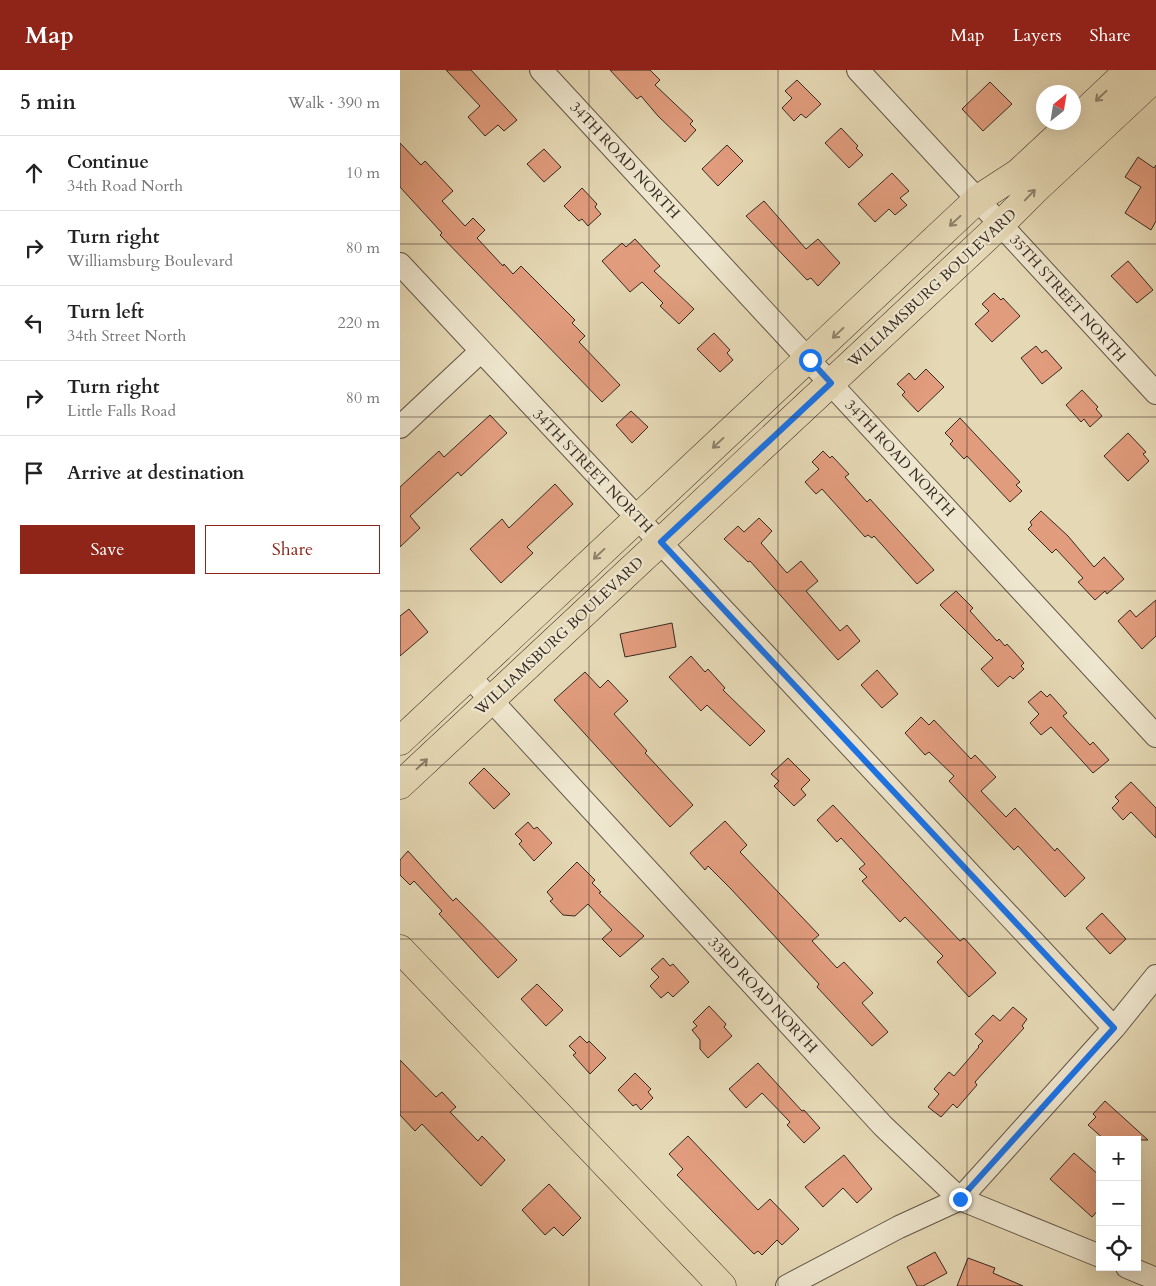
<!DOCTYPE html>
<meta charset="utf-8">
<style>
body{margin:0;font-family:Cardo,serif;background:#f2f2f2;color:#222}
.controls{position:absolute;right:15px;bottom:15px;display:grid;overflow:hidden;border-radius:0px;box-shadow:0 5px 20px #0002}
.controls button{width:45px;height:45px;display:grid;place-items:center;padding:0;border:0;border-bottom:1px solid #e0e0e0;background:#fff;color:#222;font:25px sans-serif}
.compass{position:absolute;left:636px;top:15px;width:45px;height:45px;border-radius:50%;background:#fff;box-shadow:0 5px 20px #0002;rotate:30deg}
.stop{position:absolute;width:15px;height:15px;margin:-11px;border:4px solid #1a73e8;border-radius:50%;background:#fff}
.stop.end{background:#1a73e8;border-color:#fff;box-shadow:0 1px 5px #0008}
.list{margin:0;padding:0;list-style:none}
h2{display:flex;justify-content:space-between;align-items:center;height:65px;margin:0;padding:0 20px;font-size:21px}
h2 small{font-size:16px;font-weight:400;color:#767676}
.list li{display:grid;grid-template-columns:32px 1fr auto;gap:15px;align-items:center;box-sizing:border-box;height:75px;padding:0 20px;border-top:1px solid #e0e0e0}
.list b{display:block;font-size:19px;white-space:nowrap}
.list p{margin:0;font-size:16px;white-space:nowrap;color:#767676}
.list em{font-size:16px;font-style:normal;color:#767676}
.actions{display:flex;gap:10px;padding:15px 20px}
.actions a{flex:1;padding:11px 0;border:1px solid #8f2418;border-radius:0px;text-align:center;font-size:18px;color:#8f2418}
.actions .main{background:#8f2418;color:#fff}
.icon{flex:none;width:28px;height:28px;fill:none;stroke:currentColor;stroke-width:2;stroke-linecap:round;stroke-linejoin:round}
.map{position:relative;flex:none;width:756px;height:1216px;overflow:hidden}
header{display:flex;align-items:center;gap:30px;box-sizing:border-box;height:70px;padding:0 25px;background:#8f2418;color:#fff}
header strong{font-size:24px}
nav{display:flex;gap:28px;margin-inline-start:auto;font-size:18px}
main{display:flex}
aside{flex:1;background:#fff}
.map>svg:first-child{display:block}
.building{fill:#e19c7d;stroke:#372a22}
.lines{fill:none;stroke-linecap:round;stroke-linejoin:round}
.minor-casing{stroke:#625646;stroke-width:24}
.major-casing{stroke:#372a22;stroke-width:29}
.minor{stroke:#eee6ce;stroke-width:22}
.major{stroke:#e5d8b4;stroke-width:28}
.oneway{stroke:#8e816b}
.route{stroke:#1a73e8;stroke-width:6}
.grid{fill:none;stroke:#372a22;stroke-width:1;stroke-opacity:0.55}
.labels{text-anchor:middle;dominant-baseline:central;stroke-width:4.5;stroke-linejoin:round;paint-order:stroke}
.street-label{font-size:15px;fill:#372a22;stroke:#eee6ce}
</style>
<header>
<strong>Map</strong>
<nav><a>Map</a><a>Layers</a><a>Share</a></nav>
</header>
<main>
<aside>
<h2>5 min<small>Walk · 390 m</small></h2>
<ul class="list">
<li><svg class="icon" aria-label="ahead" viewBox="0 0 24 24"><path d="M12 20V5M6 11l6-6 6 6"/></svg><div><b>Continue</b><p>34th Road North</p></div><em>10 m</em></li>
<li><svg class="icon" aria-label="right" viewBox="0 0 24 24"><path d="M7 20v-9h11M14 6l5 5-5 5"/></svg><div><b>Turn right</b><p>Williamsburg Boulevard</p></div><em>80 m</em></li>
<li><svg class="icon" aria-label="left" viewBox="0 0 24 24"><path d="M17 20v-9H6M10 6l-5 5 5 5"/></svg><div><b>Turn left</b><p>34th Street North</p></div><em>220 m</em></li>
<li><svg class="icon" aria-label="right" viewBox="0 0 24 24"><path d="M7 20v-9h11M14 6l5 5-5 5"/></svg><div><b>Turn right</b><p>Little Falls Road</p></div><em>80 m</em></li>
<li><svg class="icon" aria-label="arrive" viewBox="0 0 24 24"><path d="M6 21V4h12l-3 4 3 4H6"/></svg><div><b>Arrive at destination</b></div></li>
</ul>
<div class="actions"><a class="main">Save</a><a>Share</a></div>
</aside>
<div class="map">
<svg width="756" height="1216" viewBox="0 0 756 1216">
<rect width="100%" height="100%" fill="#e5d8b4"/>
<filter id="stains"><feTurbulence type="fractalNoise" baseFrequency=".004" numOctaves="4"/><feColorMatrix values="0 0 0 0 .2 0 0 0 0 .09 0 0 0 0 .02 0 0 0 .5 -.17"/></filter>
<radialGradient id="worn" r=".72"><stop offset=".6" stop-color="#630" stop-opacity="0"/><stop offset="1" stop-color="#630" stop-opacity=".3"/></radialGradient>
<path class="building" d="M46,0H71L117,50L104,61L98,55L85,66L68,47L80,36Z
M210,0H250L260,10L255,15L293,51L290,54L296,60L285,72L258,46L241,26L237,29Z
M397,10L421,34L406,48L401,44L394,51L382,38L392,28L385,21Z
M590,12L612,34L583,61L562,39Z
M441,58L458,76L456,78L463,85L449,98L425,73Z
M0,73L21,95L25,91L53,121L42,131L65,156L73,148L85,160L77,168L103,196L104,194L113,204L121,196L175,250L172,253L185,266L179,272L220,315L202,332L40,165L42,163L0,117Z
M327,75L343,91L318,116L302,99Z
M144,79L161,97L144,112L127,94Z
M738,87L754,98L756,95V151L751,160L725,143L741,117L725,107Z
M492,103L509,121L500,128L507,135L495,145L489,139L475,152L458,134Z
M182,118L197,134L195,137L201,144L188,156L182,149L179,151L164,136Z
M364,131L406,179L418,169L440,193L418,216L411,208L407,210L346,146Z
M235,169L260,196L254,201L294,239L279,254L260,236L263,233L242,212L230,222L202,191L222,173L226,177Z
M728,191L753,220L737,233L711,206Z
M594,223L601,230L603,228L620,246L592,272L575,254L589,241L582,234Z
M314,263L330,280L327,283L333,290L320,302L297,279Z
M636,276L642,283L646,280L662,298L642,314L621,288Z
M526,299L544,317L518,342L502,325L505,322L497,314L509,303L515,310Z
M682,320L698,337L696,339L702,346L690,357L684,349L681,352L666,335Z
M231,341L248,357L232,373L216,355Z
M90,345L107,363L61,406L58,402L10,446L20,458L0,477V417L39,381L44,387Z
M560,348L620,412L616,415L622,421L610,432L567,386L564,389L550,374L553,371L545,363Z
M728,363L746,382L743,384L749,391L728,411L704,386Z
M423,381L430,388L432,386L449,404L445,407L467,432L470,429L534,500L517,514L474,466L472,468L468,465L465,467L422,419L416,424L405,412L419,399L412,392Z
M155,414L173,434L127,477L133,483L101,513L70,479L102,449L109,458Z
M641,441L668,466L694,497L704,487L724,509L707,524L705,521L695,530L678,512L683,508L656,479L652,483L628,459L632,455L630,452Z
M359,448L372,461L361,473L387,503L401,491L418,511L406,521L440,561L447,555L460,571L438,590L350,491L348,492L324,469L338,456L344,462Z
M556,521L573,538L570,541L597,571L599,569L605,576L607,574L624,593L621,596L624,599L613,609L610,606L598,617L581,599L593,588L540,535Z
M756,530V566L742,579L718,551L730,540L736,547Z
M9,539L28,562L0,586V546Z
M272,553L276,577L225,587L220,564Z
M291,586L305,602L308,599L325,618L323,620L365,661L350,676L307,635L301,641L269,607Z
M477,600L498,624L482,638L461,615Z
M185,602L200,618L208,610L228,631L214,644L247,681L245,683L293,735L270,757L154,630Z
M641,621L647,627L650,624L667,643L663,646L690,675L693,672L709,690L693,703L651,657L641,665L630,653L639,644L628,632Z
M521,647L529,655L534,650L571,689L575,685L596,707L581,721L606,747L615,738L655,781L657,778L685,808L665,827L618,776L614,780L549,711L554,706L529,682L525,685L505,663Z
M388,688L410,710L401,719L406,725L394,736L374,716L379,711L371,704Z
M84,698L110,724L94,739L69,713Z
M731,712L756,738V768L731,742L723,750L712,738L719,731L715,727Z
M433,735L560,871L564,868L596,903L569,927L537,892L543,886L505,847L500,852L462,811L467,807L459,799L465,794L441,768L437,772L417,750Z
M325,751L347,775L340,782L419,865L412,871L437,898L444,892L473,923L462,933L488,962L472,976L417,917L419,914L331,819L308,796L305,800L290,783Z
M128,752L134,759L137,757L152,773L134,791L119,774L122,771L115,764Z
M8,781L53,831L56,828L117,890L98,908L39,844L42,841L14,811L10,815L0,805V790Z
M177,792L195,810L192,813L201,822L199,823L244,866L220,887L202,869L212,860L188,834L175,846L163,845L150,831L153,829L147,822Z
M702,843L726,869L710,884L686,858Z
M263,888L270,896L273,894L289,912L273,927L268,922L261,928L250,916L259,907L251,899Z
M137,914L163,940L146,956L121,929Z
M309,936L326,954L324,957L332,966L308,988L300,979V970L292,960L297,956L293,952Z
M613,937L627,949L622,956L624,958L575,1012L577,1015L557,1038L553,1034L541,1047L528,1037L539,1024L534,1019L549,1002L554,1006L579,977L578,976L583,971L575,964L593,945L600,951Z
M180,966L187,973L189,971L206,988L190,1004L173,985L176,983L169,976Z
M0,990L36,1027L42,1022L56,1037L50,1042L78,1071L82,1066L105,1090L81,1116L22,1054L15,1061L0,1045Z
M358,993L402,1041L404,1040L420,1058L404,1073L387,1055L390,1052L362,1023L346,1038L329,1019Z
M235,1003L251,1019L248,1022L253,1028L241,1040L236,1034L233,1036L218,1020Z
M705,1031L748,1070H705L688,1055L696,1047L693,1044Z
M288,1066L358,1140L370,1129L399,1159L382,1175L377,1170L362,1185L358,1181L354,1184L277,1105L283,1099L269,1084Z
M674,1083L700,1106V1138L692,1147L650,1109Z
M444,1085L472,1119L457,1133L443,1118L423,1137L405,1117Z
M149,1114L181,1148L163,1166L154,1157L145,1165L122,1140Z
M535,1182L547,1203L523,1216H517L507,1197Z
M568,1188L595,1198L593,1203L623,1216H557Z"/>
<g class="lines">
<defs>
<path id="minor" d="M141,0L756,666
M458,0L756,323
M0,194L714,958
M0,357L80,282
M69,606L483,1056L560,1129L700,1186
M727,1197L756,1209
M387,1216L499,1157L560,1129L714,958L756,906"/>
<path id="major" d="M674,52L729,0
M0,671L578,129L618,103L673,52
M0,715L601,154L636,119L756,7
M0,879L322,1216"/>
</defs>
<use href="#minor" class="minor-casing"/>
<use href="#major" class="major-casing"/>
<use href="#minor" class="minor"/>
<use href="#major" class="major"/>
</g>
<defs><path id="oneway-shaft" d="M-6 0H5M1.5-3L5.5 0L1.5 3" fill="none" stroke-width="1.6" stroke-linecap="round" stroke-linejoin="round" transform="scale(1.25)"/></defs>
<g class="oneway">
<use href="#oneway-shaft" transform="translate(701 26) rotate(137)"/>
<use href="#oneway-shaft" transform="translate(630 125) rotate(-46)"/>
<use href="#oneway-shaft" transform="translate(555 151) rotate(137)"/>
<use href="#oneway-shaft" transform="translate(438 263) rotate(137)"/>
<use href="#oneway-shaft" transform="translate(318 373) rotate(137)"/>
<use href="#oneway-shaft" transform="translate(199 484) rotate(137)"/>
<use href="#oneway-shaft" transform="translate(22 694) rotate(-43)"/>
</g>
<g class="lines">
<path class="route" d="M410,290L431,313L261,472L714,958L560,1129"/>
</g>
<path class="grid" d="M189,0V1216M378,0V1216M567,0V1216M0,174H756M0,347H756M0,521H756M0,695H756M0,869H756M0,1042H756"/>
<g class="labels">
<g class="street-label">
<text transform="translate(225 90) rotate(47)">34TH ROAD NORTH</text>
<text transform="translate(532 218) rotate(-43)">WILLIAMSBURG BOULEVARD</text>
<text transform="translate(668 228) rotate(48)">35TH STREET NORTH</text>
<text transform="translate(500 388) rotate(47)">34TH ROAD NORTH</text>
<text transform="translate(193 401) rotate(46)">34TH STREET NORTH</text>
<text transform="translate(159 566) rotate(-43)">WILLIAMSBURG BOULEVARD</text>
<text transform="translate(363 925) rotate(47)">33RD ROAD NORTH</text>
</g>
</g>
<rect width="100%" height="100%" filter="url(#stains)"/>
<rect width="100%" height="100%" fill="url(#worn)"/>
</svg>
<div class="controls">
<button>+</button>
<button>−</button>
<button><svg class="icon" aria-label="locate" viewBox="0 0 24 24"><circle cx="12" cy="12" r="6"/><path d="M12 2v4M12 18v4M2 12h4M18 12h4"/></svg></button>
</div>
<svg class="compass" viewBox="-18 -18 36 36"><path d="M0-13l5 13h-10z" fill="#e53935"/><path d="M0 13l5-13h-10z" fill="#767676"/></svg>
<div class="stop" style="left:410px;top:290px"></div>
<div class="stop end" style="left:560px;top:1129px"></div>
</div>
</main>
